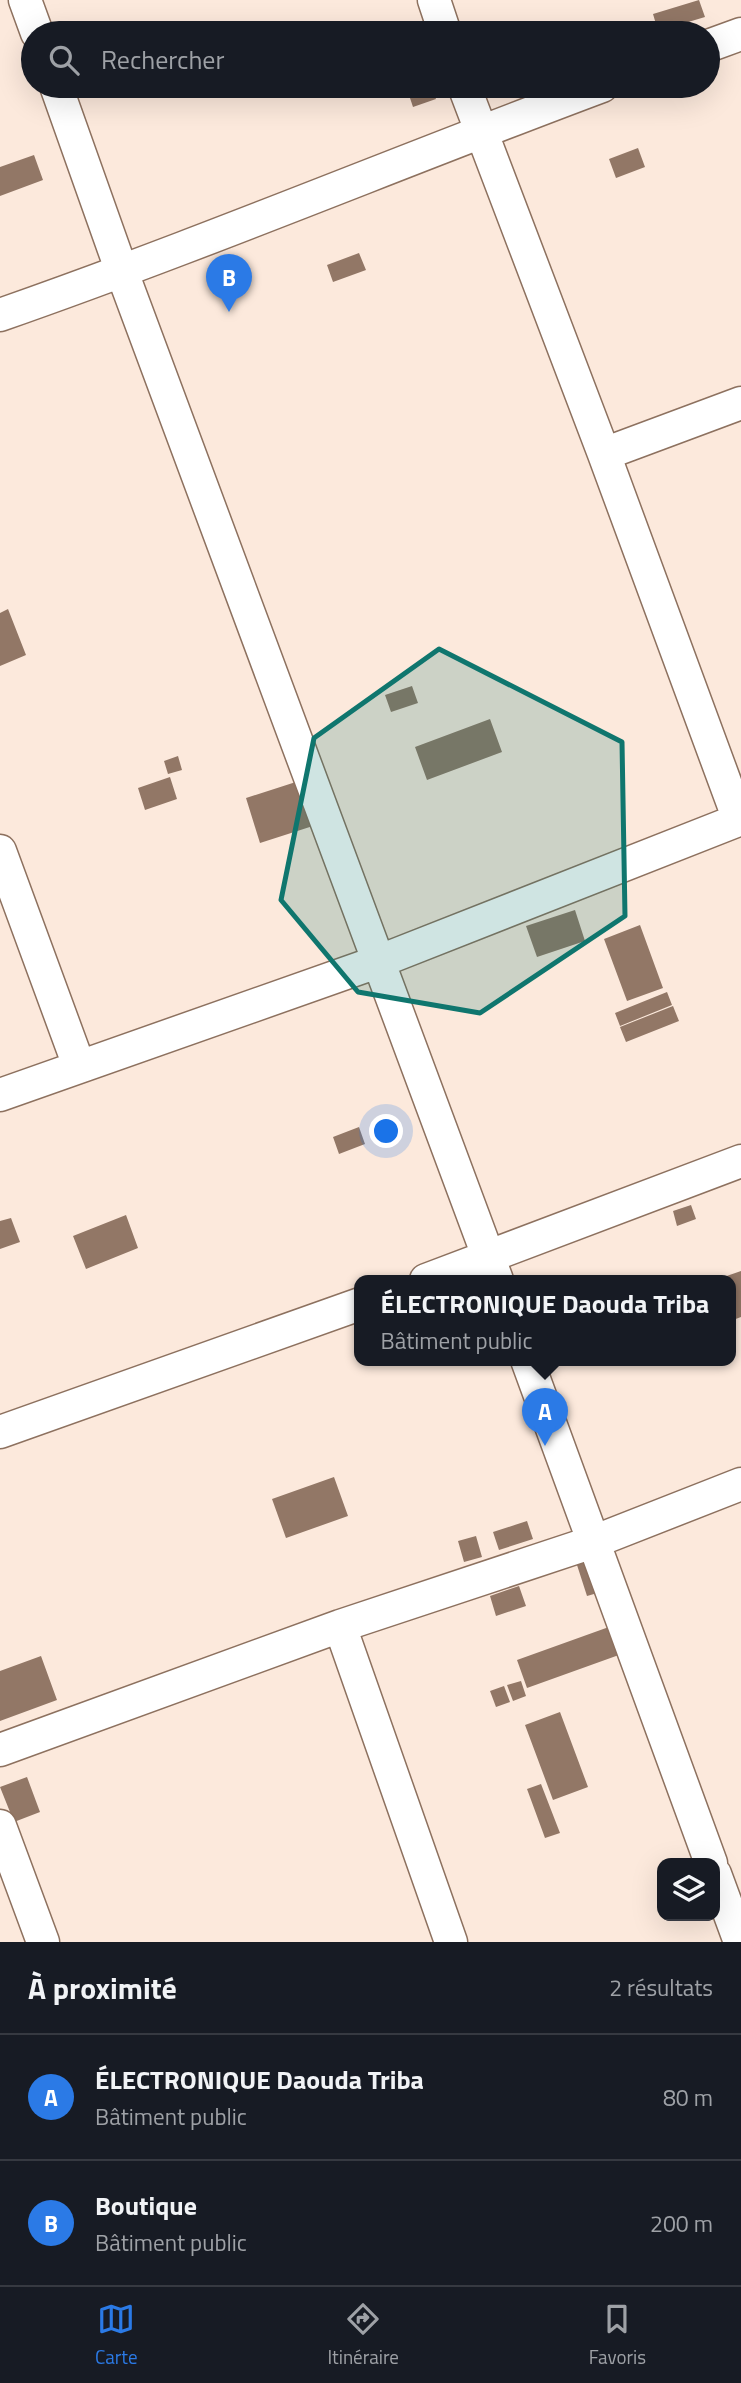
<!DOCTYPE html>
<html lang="fr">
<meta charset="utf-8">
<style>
body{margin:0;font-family:"Titillium Web",sans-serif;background:#20242c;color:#f1f3f6}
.controls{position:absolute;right:21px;bottom:21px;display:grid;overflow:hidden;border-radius:14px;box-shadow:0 7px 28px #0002}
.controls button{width:63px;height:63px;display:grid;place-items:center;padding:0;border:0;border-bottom:2px solid #363941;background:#171b24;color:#f1f3f6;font:35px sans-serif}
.you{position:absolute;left:387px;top:1132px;width:24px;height:24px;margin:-18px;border:5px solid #fff;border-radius:50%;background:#1a73e8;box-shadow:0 0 0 10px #1a73e833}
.badge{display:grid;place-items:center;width:46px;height:46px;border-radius:50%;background:#2b7ae6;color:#fff;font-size:23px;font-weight:700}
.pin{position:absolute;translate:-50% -58px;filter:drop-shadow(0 2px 4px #0008)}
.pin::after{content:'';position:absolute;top:37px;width:24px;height:21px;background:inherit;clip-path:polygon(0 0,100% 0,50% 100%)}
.popup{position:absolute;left:354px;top:1275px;width:382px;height:91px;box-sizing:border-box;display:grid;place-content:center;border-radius:14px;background:#171b24;filter:drop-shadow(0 2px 5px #0005);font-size:23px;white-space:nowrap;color:#9ea1a6}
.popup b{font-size:26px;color:#f1f3f6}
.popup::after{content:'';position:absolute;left:50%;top:100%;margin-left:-14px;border:14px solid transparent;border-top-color:#171b24}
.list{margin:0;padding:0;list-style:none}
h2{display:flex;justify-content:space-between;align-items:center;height:91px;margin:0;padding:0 28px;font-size:30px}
h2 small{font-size:23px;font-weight:400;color:#9ea1a6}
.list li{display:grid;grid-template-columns:46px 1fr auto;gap:21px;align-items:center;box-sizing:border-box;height:126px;padding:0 28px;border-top:2px solid #363941}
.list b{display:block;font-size:26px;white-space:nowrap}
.list p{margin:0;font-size:23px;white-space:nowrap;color:#9ea1a6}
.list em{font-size:23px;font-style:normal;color:#9ea1a6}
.icon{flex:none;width:38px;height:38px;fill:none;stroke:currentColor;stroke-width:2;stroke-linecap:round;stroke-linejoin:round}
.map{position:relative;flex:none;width:741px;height:1942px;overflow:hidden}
.search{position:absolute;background:#171b24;box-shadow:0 7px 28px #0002;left:21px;right:21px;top:21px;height:77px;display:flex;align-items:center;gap:18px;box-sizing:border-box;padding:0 24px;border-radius:38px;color:#9ea1a6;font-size:26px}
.sheet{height:343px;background:#171b24}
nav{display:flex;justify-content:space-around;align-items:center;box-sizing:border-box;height:98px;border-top:2px solid #363941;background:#171b24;font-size:19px;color:#9ea1a6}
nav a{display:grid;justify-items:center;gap:4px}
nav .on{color:#2b7ae6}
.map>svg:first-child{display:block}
.building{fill:#927766}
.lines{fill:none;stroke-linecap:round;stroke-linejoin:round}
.street-casing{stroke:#8d715f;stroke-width:35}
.street{stroke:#fff;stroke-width:32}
.marked{fill:#0f766e;fill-opacity:0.2;stroke:#0f766e;stroke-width:5;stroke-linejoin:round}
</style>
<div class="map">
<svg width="741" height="1942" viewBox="0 0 741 1942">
<rect width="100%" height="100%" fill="#fce9dc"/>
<path class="building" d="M699,0L705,17L658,31L653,14Z
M406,86H431L436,99L413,107Z
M638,148L645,167L616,178L609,159Z
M34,155L43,180L0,196V167Z
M359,253L366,270L333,282L327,265Z
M8,609L26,655L0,666V613Z
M412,686L418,703L391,712L385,695Z
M490,719L502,752L427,780L415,747Z
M178,756L182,770L168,774L164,761Z
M170,777L177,799L145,810L138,788Z
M302,780L316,825L260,843L246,798Z
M575,910L585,941L537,957L526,926Z
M640,925L663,988L627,1001L604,939Z
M667,992L672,1005L620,1026L615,1013Z
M673,1006L679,1021L626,1042L620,1027Z
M359,1127L365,1144L339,1154L333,1137Z
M691,1205L696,1219L677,1226L673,1211Z
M126,1215L138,1248L86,1269L73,1236Z
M11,1218L20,1242L0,1249V1221Z
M741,1271V1317L733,1320L730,1312V1280L718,1279Z
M334,1477L348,1516L286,1538L272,1499Z
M527,1521L533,1539L499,1550L493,1532Z
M476,1536L482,1557L464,1562L458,1541Z
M597,1558L608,1590L587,1596L577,1565Z
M519,1586L526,1606L496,1616L490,1596Z
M620,1623L630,1651L527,1688L517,1660Z
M41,1656L57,1700L0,1721V1671Z
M521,1681L526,1696L513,1701L507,1685Z
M504,1686L510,1702L496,1707L490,1691Z
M560,1712L588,1787L553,1800L525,1725Z
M27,1777L40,1812L14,1822L0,1787Z
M541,1784L560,1833L545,1838L527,1789Z"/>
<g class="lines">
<defs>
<path id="street" d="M25,0L37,33
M434,0L445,33
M708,46L741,34
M56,86L122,272L497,1280
M464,86L604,454L739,820
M0,315C203,244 401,161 602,86
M604,454L741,403
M0,851L79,1066
M0,1095L380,961L741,819
M426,1280L741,1161
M527,1360L711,1863
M0,1432L360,1304
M340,1626L451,1942
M0,1750L340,1626L593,1542L741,1484
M0,1826L43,1942
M715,1874L740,1942"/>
</defs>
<use href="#street" class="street-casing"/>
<use href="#street" class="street"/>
</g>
<path class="marked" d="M439,649L622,742L625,916L480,1013L358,992L281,900L314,738Z"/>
</svg>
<div class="controls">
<button><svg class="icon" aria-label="layers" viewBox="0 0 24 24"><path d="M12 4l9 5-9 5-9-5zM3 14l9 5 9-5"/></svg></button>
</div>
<div class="you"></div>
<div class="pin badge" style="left:545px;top:1446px">A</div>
<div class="popup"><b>ÉLECTRONIQUE Daouda Triba</b>Bâtiment public</div>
<div class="pin badge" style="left:229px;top:312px">B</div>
<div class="search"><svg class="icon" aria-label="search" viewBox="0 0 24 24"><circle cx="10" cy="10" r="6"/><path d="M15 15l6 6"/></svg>Rechercher</div>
</div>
<section class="sheet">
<h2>À proximité<small>2 résultats</small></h2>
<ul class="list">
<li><span class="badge">A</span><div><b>ÉLECTRONIQUE Daouda Triba</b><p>Bâtiment public</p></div><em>80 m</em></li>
<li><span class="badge">B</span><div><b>Boutique</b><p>Bâtiment public</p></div><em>200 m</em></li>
</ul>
</section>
<nav>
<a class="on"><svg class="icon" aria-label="map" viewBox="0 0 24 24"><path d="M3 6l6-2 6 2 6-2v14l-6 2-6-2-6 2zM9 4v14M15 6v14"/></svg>Carte</a>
<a><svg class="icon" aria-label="directions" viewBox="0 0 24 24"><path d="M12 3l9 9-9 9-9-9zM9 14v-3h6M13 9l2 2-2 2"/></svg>Itinéraire</a>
<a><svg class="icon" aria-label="saved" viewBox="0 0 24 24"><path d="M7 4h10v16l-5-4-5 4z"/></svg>Favoris</a>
</nav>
